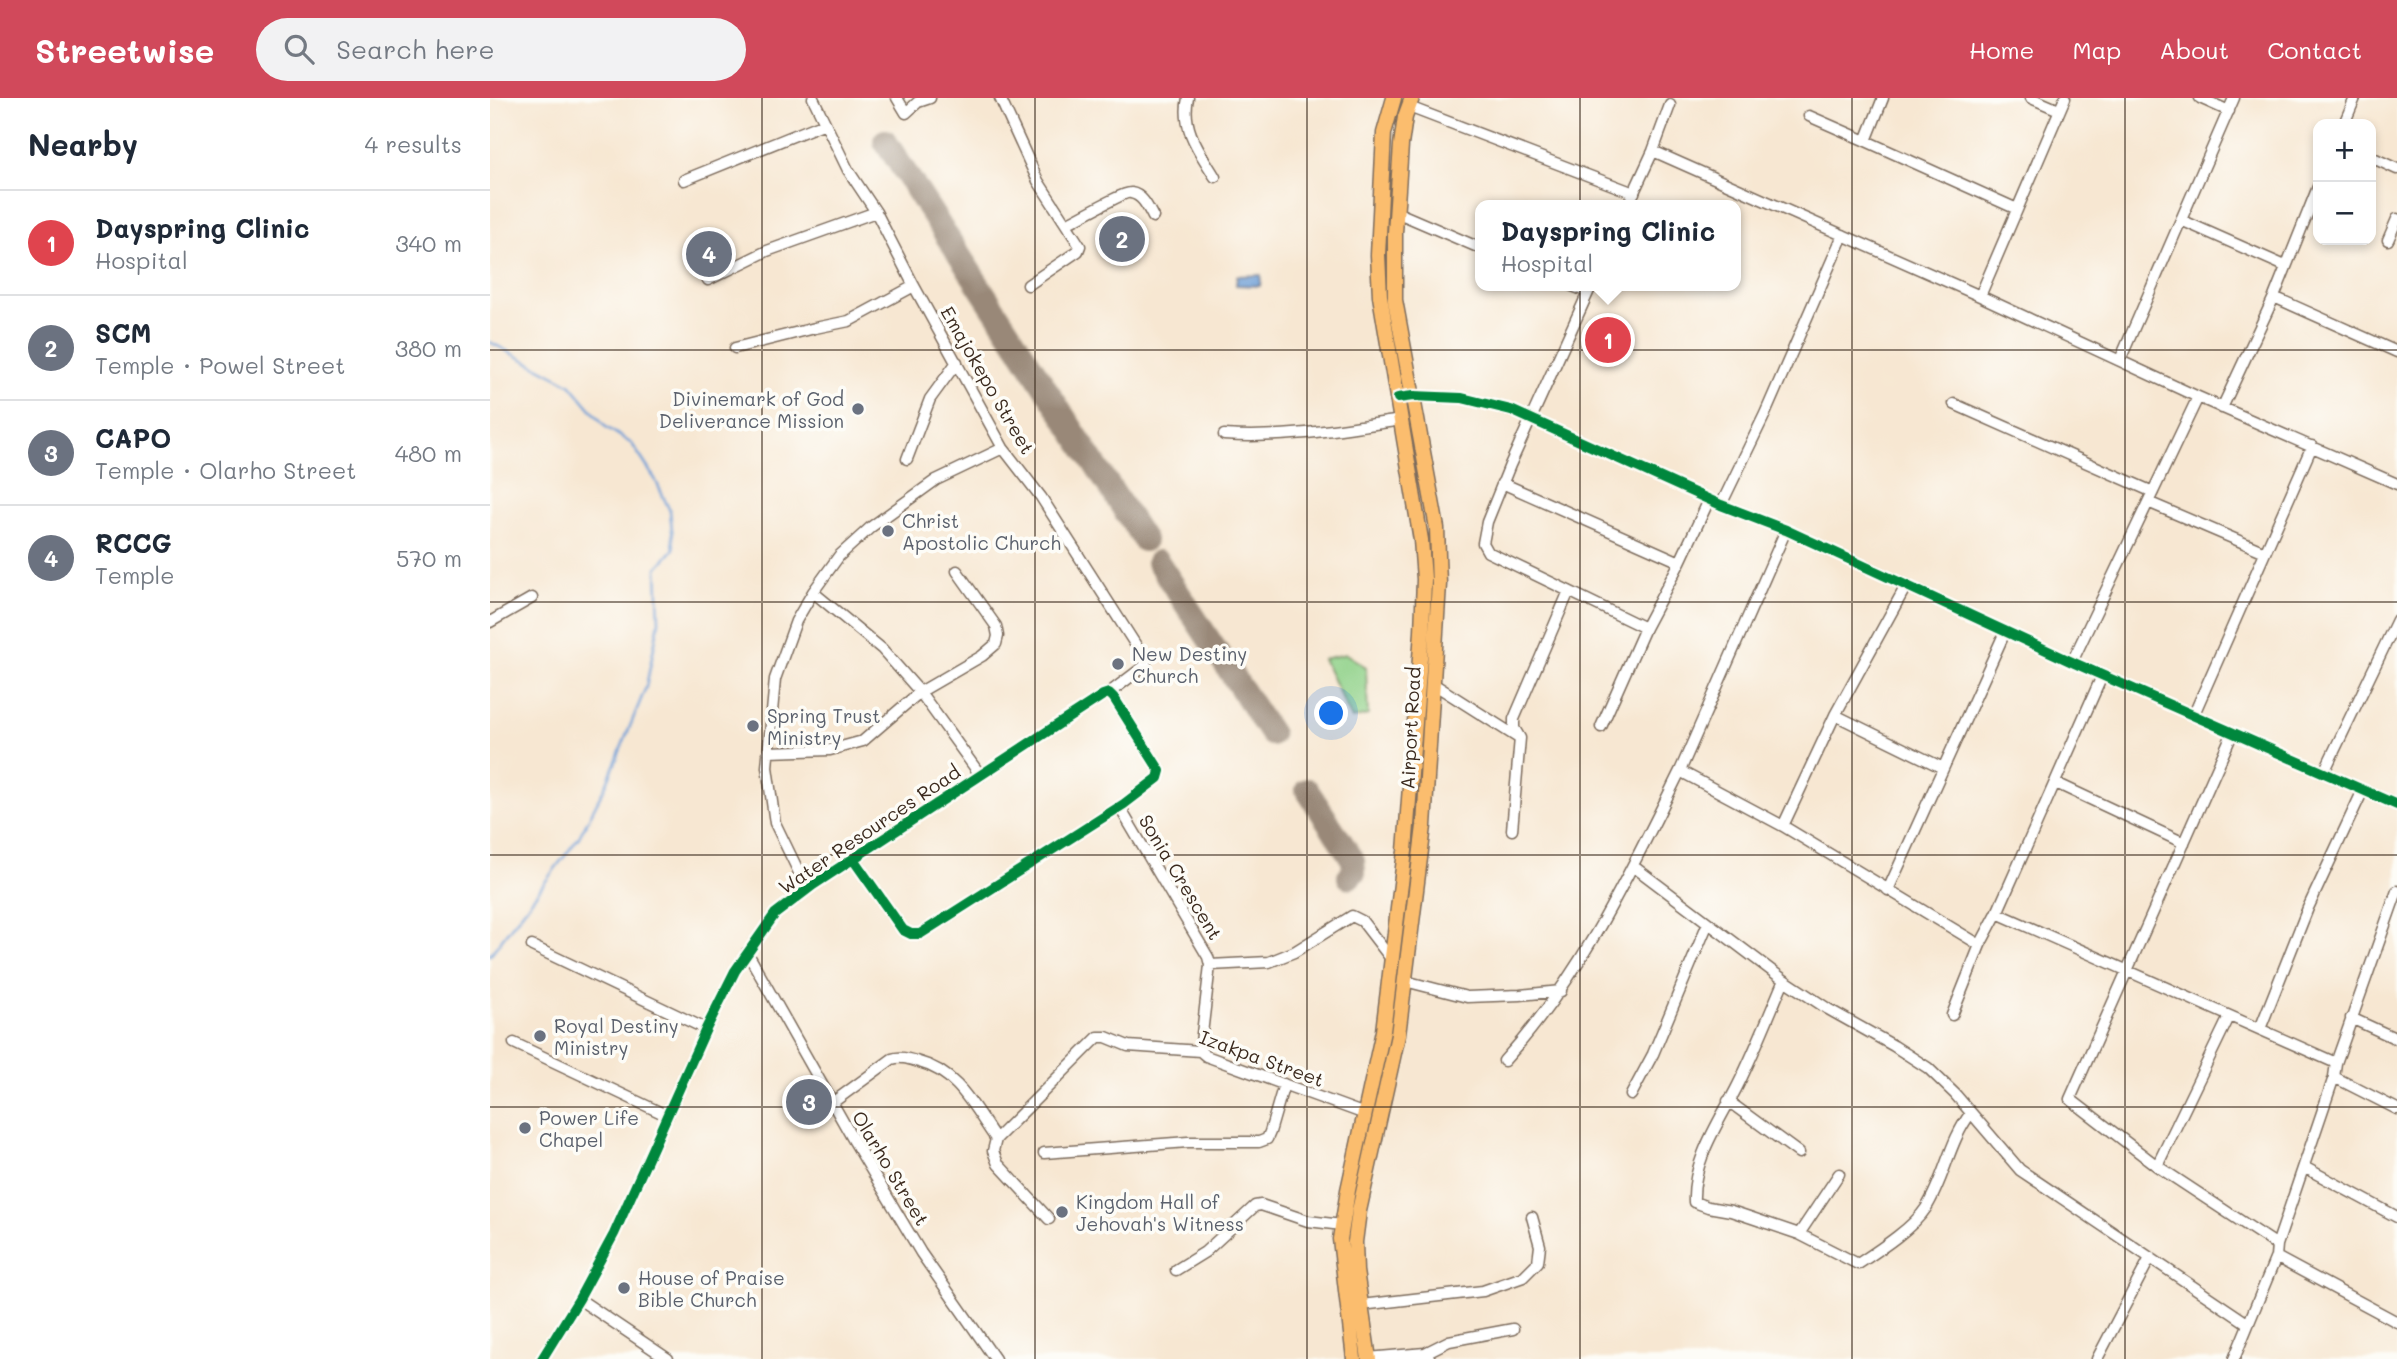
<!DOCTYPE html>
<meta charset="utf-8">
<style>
body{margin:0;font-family:Mali,sans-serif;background:#f2f2f3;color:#1f2937}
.controls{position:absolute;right:21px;top:21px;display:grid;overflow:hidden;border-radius:14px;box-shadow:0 4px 10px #0003}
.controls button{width:63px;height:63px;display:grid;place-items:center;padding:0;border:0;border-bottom:2px solid #e0e1e3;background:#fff;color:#1f2937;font:35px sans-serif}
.you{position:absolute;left:842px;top:616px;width:24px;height:24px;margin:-18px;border:5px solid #fff;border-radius:50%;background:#1a73e8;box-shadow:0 0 0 10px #1a73e833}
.badge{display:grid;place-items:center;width:46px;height:46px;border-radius:50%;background:#d1495b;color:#fff;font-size:23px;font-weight:700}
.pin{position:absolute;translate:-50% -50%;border:4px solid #fff;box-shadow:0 2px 7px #0006}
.popup{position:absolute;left:985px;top:102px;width:266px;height:91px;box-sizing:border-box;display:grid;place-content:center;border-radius:14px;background:#fff;filter:drop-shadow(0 2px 5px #0005);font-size:23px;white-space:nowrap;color:#747a83}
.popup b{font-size:26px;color:#1f2937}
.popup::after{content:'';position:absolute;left:50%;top:100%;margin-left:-14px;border:14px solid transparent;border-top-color:#fff}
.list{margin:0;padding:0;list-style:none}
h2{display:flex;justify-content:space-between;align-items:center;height:91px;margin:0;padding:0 28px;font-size:30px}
h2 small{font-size:23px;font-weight:400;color:#747a83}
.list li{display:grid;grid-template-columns:46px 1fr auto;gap:21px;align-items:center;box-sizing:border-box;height:105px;padding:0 28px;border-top:2px solid #e0e1e3}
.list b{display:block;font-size:26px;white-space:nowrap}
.list p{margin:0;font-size:23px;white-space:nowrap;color:#747a83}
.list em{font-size:23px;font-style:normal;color:#747a83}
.icon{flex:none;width:38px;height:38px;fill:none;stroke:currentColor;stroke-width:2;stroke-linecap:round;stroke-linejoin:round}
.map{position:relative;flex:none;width:1907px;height:1261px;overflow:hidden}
header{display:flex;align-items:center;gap:42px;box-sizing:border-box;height:98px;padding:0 35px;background:#d1495b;color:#fff}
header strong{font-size:33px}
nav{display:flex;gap:38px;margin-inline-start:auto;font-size:24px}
.search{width:490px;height:63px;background:#f2f2f3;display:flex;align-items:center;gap:18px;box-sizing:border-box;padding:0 24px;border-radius:38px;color:#747a83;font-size:26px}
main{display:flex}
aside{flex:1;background:#fff}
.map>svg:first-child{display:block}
.green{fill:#91d28a;stroke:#667e54;stroke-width:2}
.water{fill:#6c9dd6;stroke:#54647a;stroke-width:2}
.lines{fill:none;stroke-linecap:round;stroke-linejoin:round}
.stream{stroke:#6c9dd6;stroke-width:2.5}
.taxiway{stroke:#998878;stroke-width:24}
.minor-casing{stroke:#7d6c5d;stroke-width:13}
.major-casing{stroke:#7d6c5d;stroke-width:17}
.minor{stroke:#fff;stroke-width:10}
.major{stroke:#fbbd6e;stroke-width:14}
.cycleway-casing{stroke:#fdfcf7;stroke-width:15}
.cycleway{stroke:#00873e;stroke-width:10}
.grid{fill:none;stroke:#3b2a1e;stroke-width:2;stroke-opacity:0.55}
.worship-dot{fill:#6b7280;stroke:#fdfcf7;stroke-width:2.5}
.labels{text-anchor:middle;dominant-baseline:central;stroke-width:7;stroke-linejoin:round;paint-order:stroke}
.street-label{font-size:19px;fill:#3b2a1e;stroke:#fdfcf7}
.worship-label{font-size:19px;fill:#5b616d;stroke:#fdfcf7;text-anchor:start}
</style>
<header>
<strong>Streetwise</strong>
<div class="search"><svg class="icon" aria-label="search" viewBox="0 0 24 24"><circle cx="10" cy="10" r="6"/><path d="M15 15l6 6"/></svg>Search here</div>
<nav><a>Home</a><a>Map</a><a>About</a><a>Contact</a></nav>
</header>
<main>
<aside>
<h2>Nearby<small>4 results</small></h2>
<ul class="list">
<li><span class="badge" style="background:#e0444e">1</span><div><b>Dayspring Clinic</b><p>Hospital</p></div><em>340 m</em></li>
<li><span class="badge" style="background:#6b7280">2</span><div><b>SCM</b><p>Temple · Powel Street</p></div><em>380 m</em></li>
<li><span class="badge" style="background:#6b7280">3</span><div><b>CAPO</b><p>Temple · Olarho Street</p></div><em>480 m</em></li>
<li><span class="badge" style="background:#6b7280">4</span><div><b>RCCG</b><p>Temple</p></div><em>570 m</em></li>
</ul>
</aside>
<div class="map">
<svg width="1907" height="1261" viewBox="0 0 1907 1261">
<rect width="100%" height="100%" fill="#fdfcf7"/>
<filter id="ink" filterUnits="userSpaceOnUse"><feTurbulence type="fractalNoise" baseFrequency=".0143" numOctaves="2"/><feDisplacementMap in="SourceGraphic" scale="14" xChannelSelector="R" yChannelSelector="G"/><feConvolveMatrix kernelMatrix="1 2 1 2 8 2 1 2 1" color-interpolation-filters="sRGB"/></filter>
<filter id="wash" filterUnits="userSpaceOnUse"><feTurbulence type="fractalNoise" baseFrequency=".00686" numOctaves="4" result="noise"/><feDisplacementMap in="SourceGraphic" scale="28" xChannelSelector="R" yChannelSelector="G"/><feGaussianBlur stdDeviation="1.57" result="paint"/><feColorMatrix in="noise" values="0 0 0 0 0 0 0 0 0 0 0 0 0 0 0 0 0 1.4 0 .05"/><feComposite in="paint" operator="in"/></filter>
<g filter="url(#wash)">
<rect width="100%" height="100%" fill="#f7e7d2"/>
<path class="green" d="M856,556L876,569L878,617L862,621L833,561Z"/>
<path class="water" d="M771,177L770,188L746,187L747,178Z"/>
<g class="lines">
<path class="stream" d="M0,244L80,286L116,329L142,346L165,381L180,413L184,451L167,470L169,524L156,589L117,685L89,739L0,857"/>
<path class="taxiway" d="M395,43L654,442
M668,464L781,636
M817,692L863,762L864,774L859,779"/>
</g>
</g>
<g filter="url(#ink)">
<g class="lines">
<defs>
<path id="minor" d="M323,0L358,72L386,114L424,188L513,350L551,399L654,560L656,567L619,595
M407,0L416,15L428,4L440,0
M510,0L548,83L590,148L588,153L538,187
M698,0C691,31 710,54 725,79
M1393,0L1376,43L1527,111
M1541,0L1569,12
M1710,0L1739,13
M919,9L1144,95
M1319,18L1376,43
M1854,26L1865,0
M1163,53L1490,198L1708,299L1907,386
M1881,59L1907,71
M194,82L335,25
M1138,107L1163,53L1180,7
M906,114L990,150
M1691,122L1795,168
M576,126C587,121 635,93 641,95C653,97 658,110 663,119
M1898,142L1907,121
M218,182L277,153L386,114
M1082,188L1098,194
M1101,188L1020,367L997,424L993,445L998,454L1155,530L1190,464L1219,402
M1490,198L1575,0
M1784,199L1907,254
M245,250L325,230L359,223L424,188
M1630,262L1744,0
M908,300L923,298L972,300L1021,312L1231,407L1296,432L1582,564L1907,707
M1464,306L1663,394
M1732,310L1784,199L1828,89
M734,337C794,341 852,331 911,322
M417,361L440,301L467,264
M1012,385L1190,464
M1658,404L1775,454
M1231,407L1275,316L1353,137
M323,494L392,551L430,594L491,678
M0,524L42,500
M1582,564L1708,299
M942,585L1027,639
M1704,616L1822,348
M1345,617L1453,670
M1111,629L1155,530
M1743,634L1580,1001L1667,1068L1787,1147
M278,654L340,652L373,643L430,594L492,558L506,546L508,538L506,528L467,473
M1190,673L1296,432
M1834,674L1907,522
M1566,685L1694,745
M634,706L633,715L718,859L720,867L710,953
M1293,728L1345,617L1416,488
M1022,732L1030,640L1024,630V621L1079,493
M1143,768L1294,882L1338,911L1404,948L1438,970L1465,996L1530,1072L1757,1225
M317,791L285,725L277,669L285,581L306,523L323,494L349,458L381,429L446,382L513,350
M1398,792L1515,534
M1507,815L1846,965
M42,848L216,931
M257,854L364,1043L431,1155L505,1261
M720,867L779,864L804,854L862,818L872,823L902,862
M1294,882C1279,917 1265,953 1248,987C1230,1023 1202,1062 1204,1104L1218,1109L1241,1113L1262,1120L1309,1136L1368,1166C1389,1152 1423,1130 1436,1110C1455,1080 1459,1043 1481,1015
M915,883L977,899L1030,897L1071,893
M1462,917L1490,847L1507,815L1612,578
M1861,920L1907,941
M1770,931L1818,810L1873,692
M24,945L178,1018
M1014,963C1091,879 1140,774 1190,673L1293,728L1490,847
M1844,979L1907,1011
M1141,997L1163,956L1218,825
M1238,1003L1309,1055
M342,1005L402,961C411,958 419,961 429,964C468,974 484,1010 506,1041
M554,1055L698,1044H769L777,1041L780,1034L794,986
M1667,1068L1739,919
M1814,1069L1907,1119
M559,1121L508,1066L503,1053L506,1041L608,939H616L638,948L710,953L716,958L875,1016
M1309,1136L1349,1076
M1786,1159L1907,1224
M686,1172L715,1154L765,1108L771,1107L818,1123L852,1127
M89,1201L178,1261
M871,1207L993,1193L1033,1179L1048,1164L1050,1148L1042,1119
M935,1255L959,1243L1023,1231
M878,1260L935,1255L940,1261
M52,1261L89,1201L124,1136L216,931L245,873L285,816L323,787L613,597L619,595L624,600L670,673L668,680L634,706L430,836H421L413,832L363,761
M1607,1261L1660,1160
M1744,1261L1786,1159L1787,1147L1844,979L1846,965L1907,793"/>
<path id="major" d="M864,1261L850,1141L858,1092L893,933L915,753L932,534L934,481L931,442L890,198L888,157L894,35L904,0
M879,1261L866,1173L865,1144L869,1113L908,937L934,728L949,486L947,430L905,202V135L911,47L915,19L922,0"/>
</defs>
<use href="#minor" class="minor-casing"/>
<use href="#major" class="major-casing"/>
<use href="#minor" class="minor"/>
<use href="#major" class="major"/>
<defs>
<path id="cycleway" d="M908,300L923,298L972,300L1021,312L1231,407L1296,432L1582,564L1907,707
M52,1261L89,1201L124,1136L216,931L245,873L285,816L323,787L613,597L619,595L624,600L670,673L668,680L634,706L430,836H421L413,832L363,761"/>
</defs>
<use href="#cycleway" class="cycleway-casing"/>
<use href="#cycleway" class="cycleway"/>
</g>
</g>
<path class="grid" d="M272,0V1261M545,0V1261M817,0V1261M1090,0V1261M1362,0V1261M1635,0V1261M0,252H1907M0,504H1907M0,757H1907M0,1009H1907"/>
<g class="worship-dot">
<circle cx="368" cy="311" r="7"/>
<circle cx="398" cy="433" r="7"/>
<circle cx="628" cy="566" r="7"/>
<circle cx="263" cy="628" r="7"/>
<circle cx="50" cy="938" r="7"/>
<circle cx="35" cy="1030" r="7"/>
<circle cx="572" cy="1114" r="7"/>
<circle cx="134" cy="1190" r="7"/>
</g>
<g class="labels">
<g class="street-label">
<text transform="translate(498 282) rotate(60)">Emajokepo Street</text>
<text transform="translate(920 630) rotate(-87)">Airport Road</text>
<text transform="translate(379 731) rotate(-34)">Water Resources Road</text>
<text transform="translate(691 779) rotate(59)">Sonia Crescent</text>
<text transform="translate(772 960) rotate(20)">Izakpa Street</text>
<text transform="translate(401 1070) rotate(59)">Olarho Street</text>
</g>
<g class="worship-label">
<text x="354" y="300" text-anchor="end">Divinemark of God<tspan x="354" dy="22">Deliverance Mission</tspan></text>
<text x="412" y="422">Christ<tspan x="412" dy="22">Apostolic Church</tspan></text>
<text x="642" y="555">New Destiny<tspan x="642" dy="22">Church</tspan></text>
<text x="277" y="617">Spring Trust<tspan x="277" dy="22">Ministry</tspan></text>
<text x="64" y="927">Royal Destiny<tspan x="64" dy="22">Ministry</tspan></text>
<text x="49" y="1019">Power Life<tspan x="49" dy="22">Chapel</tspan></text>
<text x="586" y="1103">Kingdom Hall of<tspan x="586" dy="22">Jehovah's Witness</tspan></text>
<text x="148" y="1179">House of Praise<tspan x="148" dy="22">Bible Church</tspan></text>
</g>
</g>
</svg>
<div class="controls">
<button>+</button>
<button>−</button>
</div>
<div class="you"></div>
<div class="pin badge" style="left:1118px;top:242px;background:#e0444e">1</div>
<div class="popup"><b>Dayspring Clinic</b>Hospital</div>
<div class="pin badge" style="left:632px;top:141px;background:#6b7280">2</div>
<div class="pin badge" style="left:319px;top:1004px;background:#6b7280">3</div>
<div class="pin badge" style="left:219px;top:156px;background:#6b7280">4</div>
</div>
</main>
